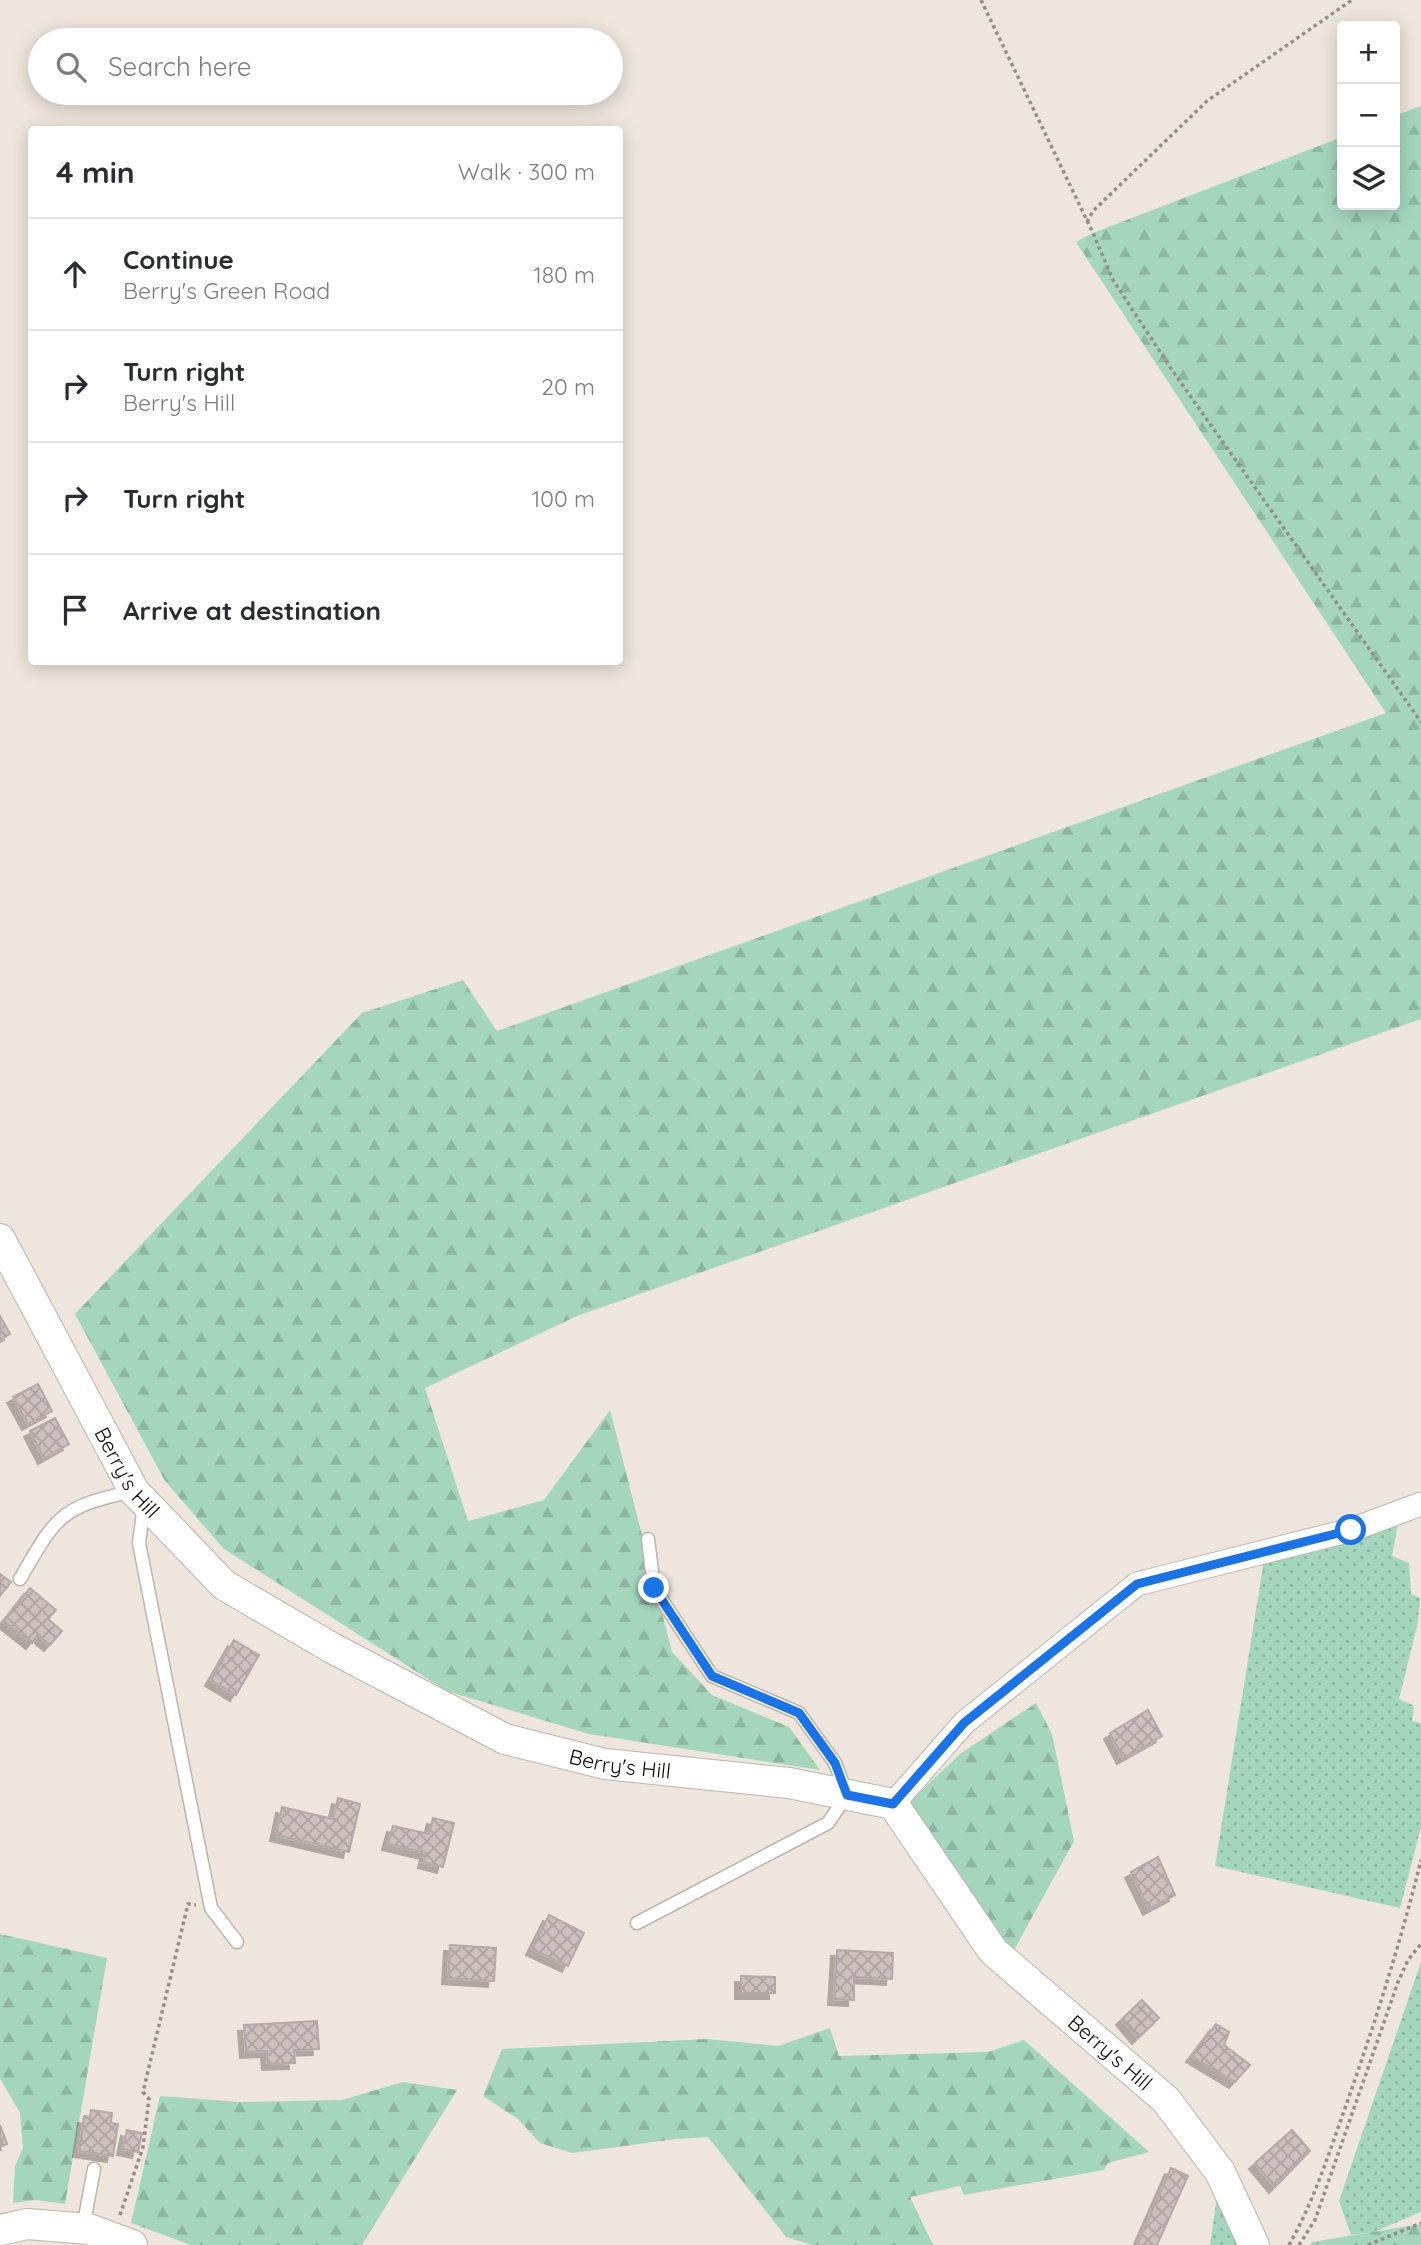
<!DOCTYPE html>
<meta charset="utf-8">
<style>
body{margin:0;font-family:Quicksand,sans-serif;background:#f7f7f7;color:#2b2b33}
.controls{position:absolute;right:21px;top:21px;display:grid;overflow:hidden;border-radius:7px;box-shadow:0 4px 18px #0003}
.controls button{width:63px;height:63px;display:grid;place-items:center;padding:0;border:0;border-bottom:2px solid #e1e1e2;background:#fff;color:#2b2b33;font:35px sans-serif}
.stop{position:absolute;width:21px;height:21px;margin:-16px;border:5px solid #1a73e8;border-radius:50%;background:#fff}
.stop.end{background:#1a73e8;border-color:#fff;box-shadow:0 2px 7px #0008}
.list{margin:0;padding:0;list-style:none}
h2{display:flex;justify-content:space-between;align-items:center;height:91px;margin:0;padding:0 28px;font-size:30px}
h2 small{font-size:23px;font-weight:400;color:#7c7c81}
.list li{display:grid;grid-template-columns:46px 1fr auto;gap:21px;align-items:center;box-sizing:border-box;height:112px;padding:0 28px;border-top:2px solid #e1e1e2}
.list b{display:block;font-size:26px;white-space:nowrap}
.list p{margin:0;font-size:23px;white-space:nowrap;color:#7c7c81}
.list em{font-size:23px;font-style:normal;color:#7c7c81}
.icon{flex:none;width:38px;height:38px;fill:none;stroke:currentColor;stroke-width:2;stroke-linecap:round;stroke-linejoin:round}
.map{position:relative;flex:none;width:1421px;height:2245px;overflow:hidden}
.search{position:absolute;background:#fff;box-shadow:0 4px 18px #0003;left:28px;top:28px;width:595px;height:77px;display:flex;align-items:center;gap:18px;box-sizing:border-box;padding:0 24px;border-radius:38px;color:#7c7c81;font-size:26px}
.panel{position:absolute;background:#fff;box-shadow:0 4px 18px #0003;left:28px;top:126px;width:595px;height:539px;border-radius:7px}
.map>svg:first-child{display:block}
.grass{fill:url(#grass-dots)}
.forest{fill:url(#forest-firs)}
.building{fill:url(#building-cross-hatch);stroke:#b5a8a7;stroke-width:2;filter:url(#shadow)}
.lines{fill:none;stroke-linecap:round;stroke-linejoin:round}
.service-casing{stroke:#bdb5ac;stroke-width:15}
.minor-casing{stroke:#bdb5ac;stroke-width:25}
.tertiary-casing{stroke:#bdb5ac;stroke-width:32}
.path{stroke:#948e87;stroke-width:3.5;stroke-dasharray:3.5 3.5;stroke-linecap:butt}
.service{stroke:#fff;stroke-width:12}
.minor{stroke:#fff;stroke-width:23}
.tertiary{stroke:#fff;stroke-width:30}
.route{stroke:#1a73e8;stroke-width:9}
.labels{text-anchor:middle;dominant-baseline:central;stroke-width:5;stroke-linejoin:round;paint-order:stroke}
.street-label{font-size:21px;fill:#0e0b08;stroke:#fbf2e9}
</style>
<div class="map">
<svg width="1421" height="2245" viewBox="0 0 1421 2245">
<defs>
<pattern id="grass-dots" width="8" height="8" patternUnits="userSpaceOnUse" patternTransform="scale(1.75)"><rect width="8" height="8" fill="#a4d6bc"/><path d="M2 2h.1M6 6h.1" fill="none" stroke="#8cb6a0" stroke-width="1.8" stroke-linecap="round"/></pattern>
<pattern id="forest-firs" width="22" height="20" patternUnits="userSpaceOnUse" patternTransform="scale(1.75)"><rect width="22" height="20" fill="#a4d6bc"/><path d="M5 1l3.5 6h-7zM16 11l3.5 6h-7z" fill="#8cb6a0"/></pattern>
<pattern id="building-cross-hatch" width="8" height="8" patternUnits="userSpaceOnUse" patternTransform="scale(1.75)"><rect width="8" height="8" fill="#ccbfbd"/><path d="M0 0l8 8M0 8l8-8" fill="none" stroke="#aea3a1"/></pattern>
<filter id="shadow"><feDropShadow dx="-6" dy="6" stdDeviation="0" flood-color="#0004"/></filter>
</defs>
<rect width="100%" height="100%" fill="#eee5dc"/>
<path class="grass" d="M1399,1518L1392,1556L1409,1563L1411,1594L1420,1598L1418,1622L1399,1699L1414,1706L1412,1721L1421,1723V1827L1400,1908L1215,1866L1264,1560L1345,1543Z
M1421,1962V2212L1374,2232L1351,2235L1339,2201Z
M1218,2189L1252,2245H1210Z"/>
<path class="forest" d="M1421,106V1019L577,1316L425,1388L468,1521L544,1500L610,1410L672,1652L712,1695L789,1727L820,1770L589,1734L447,1691L224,1549L165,1481L75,1314L362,1013L463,980L497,1031L1386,713L1076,242L1093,233L1342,137V205H1395V116Z
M1036,1703L1052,1734L1074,1841L1013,1952L984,1927L903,1808L960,1754Z
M0,1934L107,1958L65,2204L36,2200L13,2203L15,2166L23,2148L20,2113L0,2078Z
M830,2028L839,2056L988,2052L1024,2040L1149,2152L1108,2163L1104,2170L964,2195L960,2186L910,2197L933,2245H812L786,2237L708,2137L676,2139L572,2153L540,2143L518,2119L483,2096L502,2049L707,2039L778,2046Z
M403,2082L457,2090L362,2245H191L131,2223L160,2096L241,2102L342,2100Z
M1421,2224V2245H1310L1312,2242Z"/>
<path class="building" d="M0,1316L10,1334L0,1340Z
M38,1384L52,1411L28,1424L13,1397Z
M55,1418L69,1444L44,1458L30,1431Z
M0,1574L11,1582L0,1596Z
M30,1588L56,1610L48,1619L62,1631L50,1645L38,1635L32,1643L4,1621Z
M234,1640L259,1655L236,1695L211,1680Z
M1148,1710L1162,1736L1123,1758L1110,1733Z
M338,1798L360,1804L349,1852L276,1835L282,1807L333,1819Z
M433,1818L454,1823L443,1867L424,1862L426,1853L388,1844L393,1826L429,1834Z
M1158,1857L1175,1895L1149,1909L1131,1872Z
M549,1915L584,1933L568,1966L532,1949Z
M450,1945L496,1948L494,1981L448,1978Z
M837,1950L893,1953L892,1979L854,1977V2000L834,1999Z
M741,1976L775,1977V1993H741Z
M1142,2000L1159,2018L1138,2038L1122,2019Z
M317,2021L319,2049L294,2050L295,2063L268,2064L267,2051L246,2052L244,2025Z
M1216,2024L1229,2032L1224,2045L1250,2065L1235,2082L1192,2056Z
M91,2110L112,2113L111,2123L118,2124L113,2156L79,2151L84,2117L90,2118Z
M0,2125L7,2144L0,2147Z
M127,2130L142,2133L138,2152L123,2149Z
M1292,2130L1310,2151L1275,2187L1255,2163Z
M1171,2168L1188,2176L1157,2245H1137Z"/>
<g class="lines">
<defs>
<path id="service" d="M144,1505L139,1543L211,1908L237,1942
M20,1579C57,1515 60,1507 134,1491
M637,1923L828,1823L847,1795L835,1763L799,1713L712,1676L654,1588L648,1539
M83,2228L94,2169"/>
<path id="minor" d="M893,1804L964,1723L1137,1584L1351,1530L1421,1504"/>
<g id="tertiary">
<path id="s1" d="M0,1239L134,1491L224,1585L332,1648L505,1739L605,1764L789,1783L893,1804L993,1951L1166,2100L1220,2172L1254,2245"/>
<path d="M0,2230L27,2224L89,2229L132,2245"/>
</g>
</defs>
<use href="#service" class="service-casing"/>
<use href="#minor" class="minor-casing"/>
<use href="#tertiary" class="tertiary-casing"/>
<path class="path" d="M981,0L1093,233L1113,280L1174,373L1421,722
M1087,222L1093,211L1207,101L1352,0
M120,2215L143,2147L149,2099L143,2092L188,1904L196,1905
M1289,2245C1313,2203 1328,2156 1344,2111C1373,2029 1400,1945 1421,1860
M1299,2245L1315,2220L1398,1982L1408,1960L1421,1944
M1368,2245L1421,2223"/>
<use href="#service" class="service"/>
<use href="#minor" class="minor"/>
<use href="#tertiary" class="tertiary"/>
</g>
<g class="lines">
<path class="route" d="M654,1588L712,1676L799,1713L835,1763L847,1795L893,1804L964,1723L1137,1584L1351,1530"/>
</g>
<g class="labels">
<g class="street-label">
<text stroke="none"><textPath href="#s1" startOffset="266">Berry's Hill</textPath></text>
<text stroke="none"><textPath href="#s1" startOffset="854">Berry's Hill</textPath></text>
<text stroke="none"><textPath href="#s1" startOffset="1463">Berry's Hill</textPath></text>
</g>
</g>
</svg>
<div class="controls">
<button>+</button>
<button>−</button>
<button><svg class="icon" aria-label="layers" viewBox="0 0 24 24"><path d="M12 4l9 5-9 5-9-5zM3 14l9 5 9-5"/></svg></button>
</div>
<div class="stop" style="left:1351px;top:1530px"></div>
<div class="stop end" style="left:654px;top:1588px"></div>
<div class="search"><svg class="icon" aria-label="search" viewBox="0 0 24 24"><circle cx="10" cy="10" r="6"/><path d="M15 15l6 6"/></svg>Search here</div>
<section class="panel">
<h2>4 min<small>Walk · 300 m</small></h2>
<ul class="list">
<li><svg class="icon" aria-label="ahead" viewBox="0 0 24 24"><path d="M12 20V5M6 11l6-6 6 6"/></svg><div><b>Continue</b><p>Berry's Green Road</p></div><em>180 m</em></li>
<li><svg class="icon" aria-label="right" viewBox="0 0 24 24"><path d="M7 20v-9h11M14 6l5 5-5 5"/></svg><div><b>Turn right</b><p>Berry's Hill</p></div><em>20 m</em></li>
<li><svg class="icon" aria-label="right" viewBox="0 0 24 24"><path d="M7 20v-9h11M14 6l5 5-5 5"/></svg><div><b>Turn right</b></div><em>100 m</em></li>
<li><svg class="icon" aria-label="arrive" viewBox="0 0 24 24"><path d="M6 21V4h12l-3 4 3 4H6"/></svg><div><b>Arrive at destination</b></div></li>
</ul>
</section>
</div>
